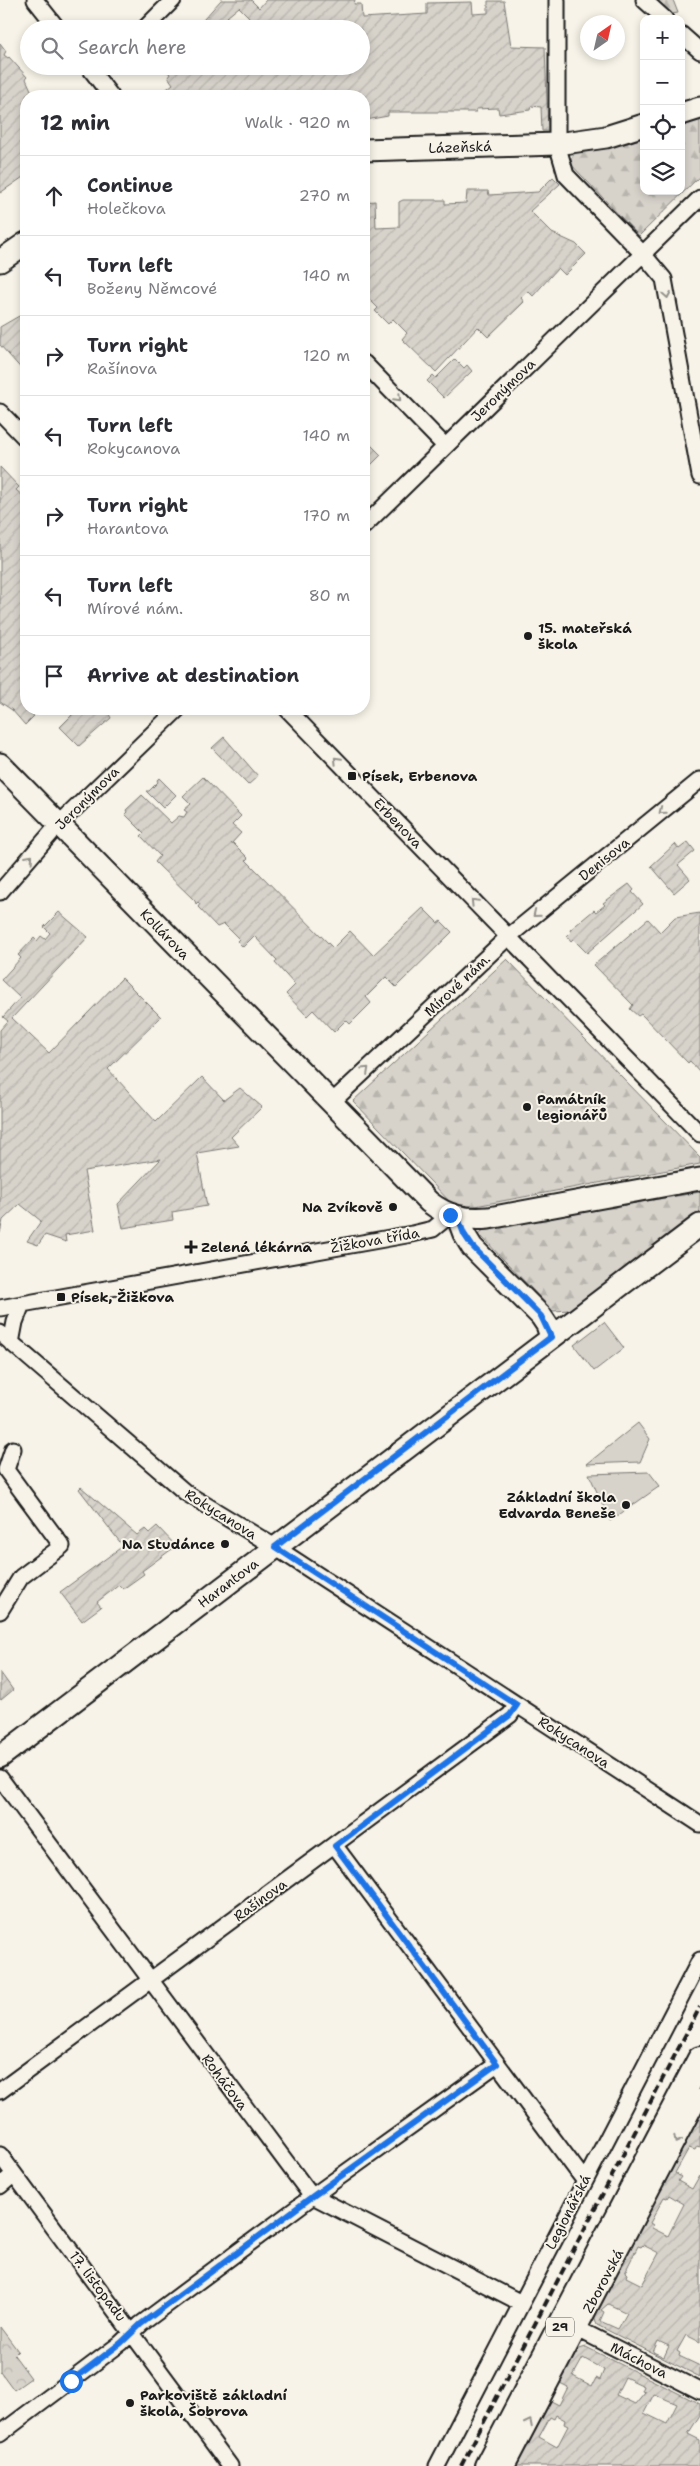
<!DOCTYPE html>
<meta charset="utf-8">
<style>
body{margin:0;font-family:"Shantell Sans",sans-serif;background:#f2f2f3;color:#2b2b33}
.controls{position:absolute;right:15px;top:15px;display:grid;overflow:hidden;border-radius:10px;box-shadow:0 2px 8px #0003}
.controls button{width:45px;height:45px;display:grid;place-items:center;padding:0;border:0;border-bottom:1px solid #e1e1e2;background:#fff;color:#2b2b33;font:25px sans-serif}
.compass{position:absolute;left:580px;top:15px;width:45px;height:45px;border-radius:50%;background:#fff;box-shadow:0 2px 8px #0003;rotate:34deg}
.stop{position:absolute;width:15px;height:15px;margin:-11px;border:4px solid #1a73e8;border-radius:50%;background:#fff}
.stop.end{background:#1a73e8;border-color:#fff;box-shadow:0 1px 5px #0008}
.list{margin:0;padding:0;list-style:none}
h2{display:flex;justify-content:space-between;align-items:center;height:65px;margin:0;padding:0 20px;font-size:21px}
h2 small{font-size:16px;font-weight:400;color:#7c7c81}
.list li{display:grid;grid-template-columns:32px 1fr auto;gap:15px;align-items:center;box-sizing:border-box;height:80px;padding:0 20px;border-top:1px solid #e1e1e2}
.list b{display:block;font-size:19px;white-space:nowrap}
.list p{margin:0;font-size:16px;white-space:nowrap;color:#7c7c81}
.list em{font-size:16px;font-style:normal;color:#7c7c81}
.icon{flex:none;width:28px;height:28px;fill:none;stroke:currentColor;stroke-width:2;stroke-linecap:round;stroke-linejoin:round}
.map{position:relative;flex:none;width:700px;height:2466px;overflow:hidden}
.search{position:absolute;background:#fff;box-shadow:0 2px 8px #0003;left:20px;top:20px;width:350px;height:55px;display:flex;align-items:center;gap:12px;box-sizing:border-box;padding:0 18px;border-radius:28px;color:#7c7c81;font-size:19px}
.panel{position:absolute;background:#fff;box-shadow:0 2px 8px #0003;left:20px;top:90px;width:350px;height:625px;border-radius:20px}
.map>svg:first-child{display:block}
.grass{fill:#d7d3cb;stroke:#7a7874}
.forest{fill:url(#forest-firs);stroke:#7a7874}
.park{fill:url(#park-crowns);stroke:#7a7874}
.garden{fill:url(#garden-furrows);stroke:#7a7874;fill-rule:evenodd}
.lines{fill:none;stroke-linecap:round;stroke-linejoin:round}
.street-casing{stroke:#1c1c1c;stroke-width:19}
.secondary-casing{stroke:#1c1c1c;stroke-width:25}
.primary-casing{stroke:#1c1c1c;stroke-width:28}
.street{stroke:#f7f3e8;stroke-width:15}
.secondary{stroke:#f7f3e8;stroke-width:21}
.primary{stroke:#f7f3e8;stroke-width:24}
.rail{stroke:#1c1c1c;stroke-width:4;stroke-dasharray:8 4;stroke-linecap:butt}
.oneway{stroke:#94928c}
.route{stroke:#1a73e8;stroke-width:6}
.poi-dot{fill:#1c1c1c;stroke:#f7f3e8;stroke-width:2}
.labels{text-anchor:middle;dominant-baseline:central;stroke-width:4;stroke-linejoin:round;paint-order:stroke}
.shield{fill:#f7f3e8;stroke:#5e5c59;stroke-width:1}
.shield-label{font-size:12px;font-weight:bold;fill:#1c1c1c}
.street-label{font-size:14px;fill:#1c1c1c;stroke:#f7f3e8}
.poi-label{font-size:14px;font-weight:bold;fill:#1c1c1c;stroke:#f7f3e8;text-anchor:start}
</style>
<div class="map">
<svg width="700" height="2466" viewBox="0 0 700 2466">
<defs>
<pattern id="forest-firs" width="22" height="20" patternUnits="userSpaceOnUse" patternTransform="scale(1.25)"><rect width="22" height="20" fill="#d7d3cb"/><path d="M5 1l3.5 6h-7zM16 11l3.5 6h-7z" fill="#b8b5ae"/></pattern>
<pattern id="park-crowns" width="20" height="18" patternUnits="userSpaceOnUse" patternTransform="scale(1.25)"><rect width="20" height="18" fill="#d7d3cb"/><path d="M2 6a3 3 0 1 1 6 0M12 15a3 3 0 1 1 6 0" fill="none" stroke="#b8b5ae"/></pattern>
<pattern id="garden-furrows" width="10" height="10" patternUnits="userSpaceOnUse" patternTransform="scale(1.25)"><rect width="10" height="10" fill="#d7d3cb"/><path d="M-1 1l2-2M0 10L10 0M9 11l2-2" fill="none" stroke="#b8b5ae"/></pattern>
</defs>
<rect width="100%" height="100%" fill="#f7f3e8"/>
<filter id="ink" filterUnits="userSpaceOnUse"><feTurbulence type="fractalNoise" baseFrequency=".02" numOctaves="2"/><feDisplacementMap in="SourceGraphic" scale="10" xChannelSelector="R" yChannelSelector="G"/><feConvolveMatrix kernelMatrix="1 2 1 2 8 2 1 2 1" color-interpolation-filters="sRGB"/></filter>
<g filter="url(#ink)">
<path class="grass" d="M604,1322L624,1348L594,1371L574,1345Z
M638,1423L650,1439L640,1462L587,1464Z
M649,1472L660,1486L610,1521L589,1474Z"/>
<path class="forest" d="M651,0H673L678,13L667,15Z
M700,116V176L639,236L566,159H571L576,151C598,145 623,149 644,136V191H681V121Z
M507,959L700,1157V1164L470,1207L454,1206L353,1101Z
M700,1192V1212L570,1310L553,1311L480,1235L482,1231L488,1228Z"/>
<path class="park" d="M0,2327L18,2351L14,2355L31,2378L14,2390L0,2371Z"/>
<path class="garden" d="M221,0H251L259,8L266,0H355L354,4H361L362,18L427,14V3L472,2L473,14L488,13V1H504L511,46L545,47L548,131H542L541,107L531,106L530,110L499,114L498,108L476,109V112H388V116L366,120L364,117V96H158L173,84L168,77L170,74L161,66H361V29H255L247,20L249,17L239,7L227,17L230,20L221,29H195Z
M0,43L6,51L4,55L8,58L9,57L27,77L26,79L31,90L26,96V175L0,193Z
M553,177L560,184L530,211L552,233L576,244L586,254L565,275L558,268L533,296L528,291L521,298L524,302L488,337L478,327L436,372L402,339L407,333L393,319L388,324L375,311L378,308L364,294V202L375,201L376,228L399,227V202L403,200H445V204L466,203L467,191H488L489,195L538,192Z
M26,314V374L0,345V327L19,316L21,318Z
M455,359L464,368L467,365L472,371L444,398L427,381L433,375L436,378Z
M364,438L381,455L364,472Z
M0,467L19,487L16,490L23,496L26,493V709H36L31,713L34,716L25,725L12,710L0,702Z
M66,709H114L109,714L111,718L79,746L60,727L72,715Z
M224,737L258,776L248,785L212,748Z
M203,777L241,816L232,825L241,833L231,844L233,843L248,858L246,860L333,948L350,931L373,955L423,908L438,923L441,921L452,932L396,987L386,977L366,997L371,1003L350,1024L346,1020L334,1032L313,1010L307,1016L286,994L295,985L275,963L277,960L254,936L243,947L237,941L239,939L224,924L217,927L198,907L200,904L198,902L196,904L195,901L155,862L160,856L141,836L144,833L125,814L127,812L126,810L142,795L171,823L179,816L184,817L187,812L184,810L191,804L183,796Z
M159,778L176,795L163,808L146,791H149L158,782L157,780Z
M688,842L695,851L678,865L690,879L674,893L651,866L675,844L679,849Z
M629,884L634,890L632,892L643,904L587,953L573,939L571,941L567,936L571,932L570,930L594,910L596,912L605,905L603,903Z
M59,912L88,937L12,1018L49,1053L122,978L161,1017L108,1069L156,1122L202,1077L224,1100L240,1088L262,1107L231,1137L239,1146L197,1153L207,1206L172,1212L173,1220L123,1228L118,1204L161,1159L84,1171L95,1230L65,1235L66,1242L45,1235L38,1245L27,1241L41,1221L20,1204L3,1220L0,1233V1030L8,1021L3,1017L20,998L1,980L21,958L18,955L34,938L37,941L41,936L45,939L50,933L44,927Z
M700,913V1072L690,1061L688,1063L641,1014L638,1016L630,1009L633,1005L594,965L648,919L660,932L675,917Z
M81,1487L137,1535L145,1529L149,1533L157,1526L176,1546L142,1571L144,1574L123,1589L119,1585L97,1602L101,1607L82,1621L60,1592L123,1546L79,1489Z
M0,1672L13,1690L1,1700L0,1699Z
M700,2108V2147L697,2146L695,2150L689,2148L675,2173L681,2177L678,2181L692,2189L700,2175V2342L686,2335L677,2351L680,2353L679,2356L700,2366V2377L597,2325L593,2312ZM669,2195L684,2204L668,2236L652,2228L653,2225L650,2223L664,2197L667,2198ZM643,2245L659,2253L642,2285L626,2277L627,2274L625,2272L638,2246L641,2247ZM608,2304L627,2313L618,2329L600,2321L604,2312L601,2310ZM658,2341L669,2346L664,2357L653,2352Z
M586,2347L700,2404V2415L688,2434L700,2440V2466H513L547,2399L559,2405L568,2387L556,2381L573,2351ZM583,2358L604,2370L600,2380L596,2378L592,2386L573,2376ZM625,2377L644,2386L642,2391L645,2392L635,2404L616,2395ZM654,2394L677,2404L667,2424L644,2413ZM556,2415L565,2420L564,2424L568,2426L557,2447L539,2437L550,2417L554,2419Z"/>
<g class="lines">
<defs>
<path id="street" d="M35,0L58,29
M557,0V144L566,175L643,254L664,279L700,476
M644,0L665,19
M144,29L173,0
M681,34L700,51
M88,66L111,96
M364,363L445,446
M0,412L26,439
M364,526L700,198
M287,709L700,1134
M0,892L59,824L178,709
M331,1103L508,937L700,780
M0,1308L412,1234L433,1229L450,1215
M0,1333L186,1493L275,1547L700,1824
M11,1343L15,1322L22,1304
M0,1611L21,1577L62,1546L6,1470L13,1449
M0,1778L307,2190L313,2196L521,2303
M335,1846L584,2180
M0,2091L510,1715L517,1705
M0,2155L230,2466
M0,2186L14,2174
M578,2329L700,2391
M0,2434L121,2343L141,2324L313,2196L497,2064
M437,2466L700,1960
M507,2466L700,2097"/>
<path id="secondary" d="M681,114L700,108
M364,150L557,144L606,137L644,125
M0,261L26,243
M0,764L429,1202C448,1217 466,1220 489,1218L700,1179
M458,1218L464,1234L472,1247L541,1316L547,1325L551,1337
M0,1757L700,1225"/>
<path id="primary" d="M487,2466L700,2059"/>
</defs>
<use href="#street" class="street-casing"/>
<use href="#secondary" class="secondary-casing"/>
<use href="#primary" class="primary-casing"/>
<use href="#street" class="street"/>
<use href="#secondary" class="secondary"/>
<use href="#primary" class="primary"/>
<path class="rail" d="M461,2466L700,2007"/>
</g>
<defs><path id="oneway-chevron" d="M-2-3.5L2.5 0L-2 3.5" fill="none" stroke-width="1.6" stroke-linecap="round" stroke-linejoin="round" transform="scale(1.25)"/></defs>
<g class="oneway">
<use href="#oneway-chevron" transform="translate(667 295) rotate(80)"/>
<use href="#oneway-chevron" transform="translate(398 398) rotate(45)"/>
<use href="#oneway-chevron" transform="translate(337 760) rotate(-134)"/>
<use href="#oneway-chevron" transform="translate(662 811) rotate(141)"/>
<use href="#oneway-chevron" transform="translate(30 858) rotate(-49)"/>
<use href="#oneway-chevron" transform="translate(474 902) rotate(-134)"/>
<use href="#oneway-chevron" transform="translate(536 914) rotate(141)"/>
<use href="#oneway-chevron" transform="translate(366 1070) rotate(-43)"/>
<use href="#oneway-chevron" transform="translate(677 2140) rotate(118)"/>
<use href="#oneway-chevron" transform="translate(529 2423) rotate(-63)"/>
</g>
</g>
<g class="lines" filter="url(#ink)">
<path class="route" d="M71,2381L121,2343L141,2324L313,2196L497,2064L335,1846L510,1715L517,1705L275,1547L551,1337L541,1316L472,1246L464,1234L458,1218L450,1215"/>
</g>
<g class="poi-dot">
<circle cx="528" cy="636" r="5"/>
<rect x="347" y="771" width="10" height="10" rx="2.5"/>
<circle cx="527" cy="1107" r="5"/>
<circle cx="393" cy="1207" r="5"/>
<path d="M188.5 1239.5h5v5h5v5h-5v5h-5v-5h-5v-5h5z"/>
<rect x="56" y="1292" width="10" height="10" rx="2.5"/>
<circle cx="626" cy="1505" r="5"/>
<circle cx="225" cy="1544" r="5"/>
<circle cx="130" cy="2403" r="5"/>
</g>
<g class="labels">
<rect class="shield" x="546" y="2317.5" width="28" height="19" rx="4"/>
<g class="shield-label">
<text x="560" y="2327">29</text>
</g>
<g class="street-label">
<text transform="translate(460 147) rotate(-2)">Lázeňská</text>
<text transform="translate(503 390) rotate(-44)">Jeronýmova</text>
<text transform="translate(87 798) rotate(-45)">Jeronýmova</text>
<text transform="translate(398 823) rotate(46)">Erbenova</text>
<text transform="translate(604 859) rotate(-39)">Denisova</text>
<text transform="translate(165 934) rotate(46)">Kollárova</text>
<text transform="translate(457 985) rotate(-43)">Mírové nám.</text>
<text transform="translate(375 1240) rotate(-10)">Žižkova třída</text>
<text transform="translate(221 1514) rotate(32)">Rokycanova</text>
<text transform="translate(228 1583) rotate(-37)">Harantova</text>
<text transform="translate(574 1742) rotate(33)">Rokycanova</text>
<text transform="translate(260 1900) rotate(-36)">Rašínova</text>
<text transform="translate(225 2082) rotate(53)">Roháčova</text>
<text transform="translate(568 2212) rotate(-63)">Legionářská</text>
<text transform="translate(603 2281) rotate(-62)">Zborovská</text>
<text transform="translate(98 2286) rotate(53)">17. listopadu</text>
<text transform="translate(639 2360) rotate(27)">Máchova</text>
</g>
<g class="poi-label">
<text x="538" y="628">15. mateřská<tspan x="538" dy="16">škola</tspan></text>
<text x="362" y="776">Písek, Erbenova</text>
<text x="537" y="1099">Památník<tspan x="537" dy="16">legionářů</tspan></text>
<text x="383" y="1207" text-anchor="end">Na Zvíkově</text>
<text x="201" y="1247">Zelená lékárna</text>
<text x="71" y="1297">Písek, Žižkova</text>
<text x="616" y="1497" text-anchor="end">Základní škola<tspan x="616" dy="16">Edvarda Beneše</tspan></text>
<text x="215" y="1544" text-anchor="end">Na Studánce</text>
<text x="140" y="2395">Parkoviště základní<tspan x="140" dy="16">škola, Šobrova</tspan></text>
</g>
</g>
</svg>
<div class="controls">
<button>+</button>
<button>−</button>
<button><svg class="icon" aria-label="locate" viewBox="0 0 24 24"><circle cx="12" cy="12" r="6"/><path d="M12 2v4M12 18v4M2 12h4M18 12h4"/></svg></button>
<button><svg class="icon" aria-label="layers" viewBox="0 0 24 24"><path d="M12 4l9 5-9 5-9-5zM3 14l9 5 9-5"/></svg></button>
</div>
<svg class="compass" viewBox="-18 -18 36 36"><path d="M0-13l5 13h-10z" fill="#e53935"/><path d="M0 13l5-13h-10z" fill="#7c7c81"/></svg>
<div class="stop" style="left:71px;top:2381px"></div>
<div class="stop end" style="left:450px;top:1215px"></div>
<div class="search"><svg class="icon" aria-label="search" viewBox="0 0 24 24"><circle cx="10" cy="10" r="6"/><path d="M15 15l6 6"/></svg>Search here</div>
<section class="panel">
<h2>12 min<small>Walk · 920 m</small></h2>
<ul class="list">
<li><svg class="icon" aria-label="ahead" viewBox="0 0 24 24"><path d="M12 20V5M6 11l6-6 6 6"/></svg><div><b>Continue</b><p>Holečkova</p></div><em>270 m</em></li>
<li><svg class="icon" aria-label="left" viewBox="0 0 24 24"><path d="M17 20v-9H6M10 6l-5 5 5 5"/></svg><div><b>Turn left</b><p>Boženy Němcové</p></div><em>140 m</em></li>
<li><svg class="icon" aria-label="right" viewBox="0 0 24 24"><path d="M7 20v-9h11M14 6l5 5-5 5"/></svg><div><b>Turn right</b><p>Rašínova</p></div><em>120 m</em></li>
<li><svg class="icon" aria-label="left" viewBox="0 0 24 24"><path d="M17 20v-9H6M10 6l-5 5 5 5"/></svg><div><b>Turn left</b><p>Rokycanova</p></div><em>140 m</em></li>
<li><svg class="icon" aria-label="right" viewBox="0 0 24 24"><path d="M7 20v-9h11M14 6l5 5-5 5"/></svg><div><b>Turn right</b><p>Harantova</p></div><em>170 m</em></li>
<li><svg class="icon" aria-label="left" viewBox="0 0 24 24"><path d="M17 20v-9H6M10 6l-5 5 5 5"/></svg><div><b>Turn left</b><p>Mírové nám.</p></div><em>80 m</em></li>
<li><svg class="icon" aria-label="arrive" viewBox="0 0 24 24"><path d="M6 21V4h12l-3 4 3 4H6"/></svg><div><b>Arrive at destination</b></div></li>
</ul>
</section>
</div>
